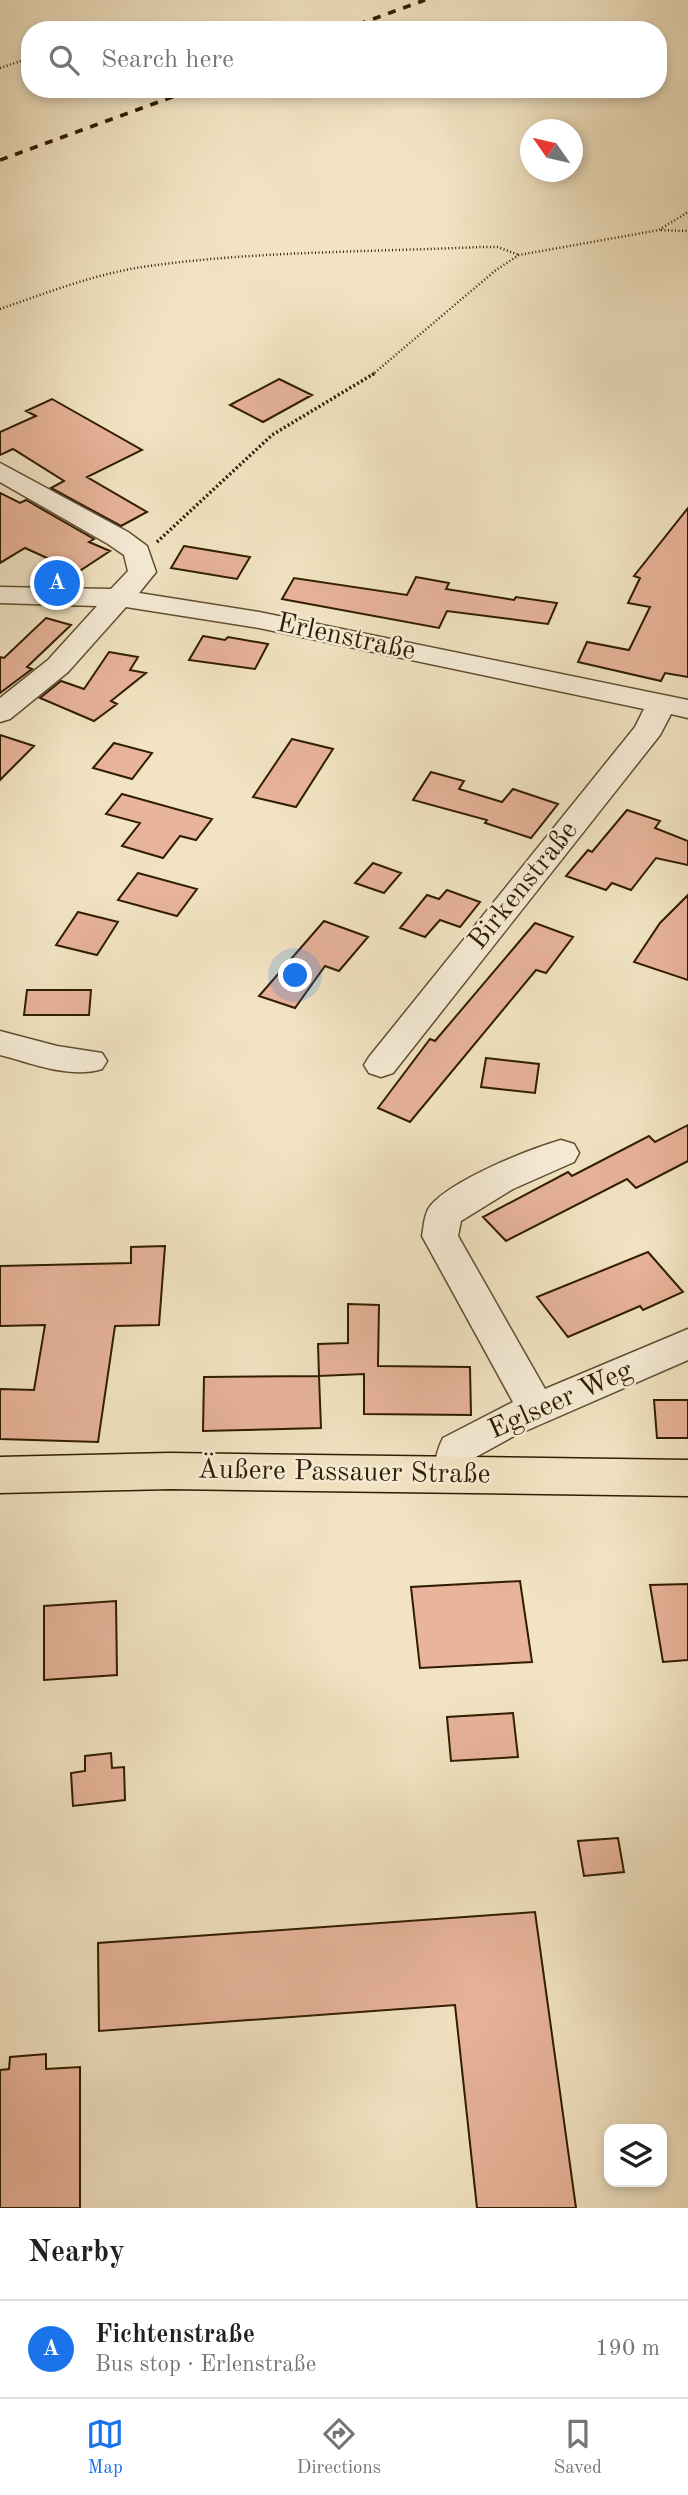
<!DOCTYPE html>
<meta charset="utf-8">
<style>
body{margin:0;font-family:"Old Standard TT",serif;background:#f6f6f6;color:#202124}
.controls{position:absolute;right:21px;bottom:21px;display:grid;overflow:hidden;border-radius:14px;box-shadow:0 4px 10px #0003}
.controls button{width:63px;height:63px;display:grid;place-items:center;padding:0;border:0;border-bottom:2px solid #e0e0e0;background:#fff;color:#202124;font:35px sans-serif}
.compass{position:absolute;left:520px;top:119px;width:63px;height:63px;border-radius:50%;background:#fff;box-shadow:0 4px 10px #0003;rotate:304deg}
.you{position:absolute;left:296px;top:976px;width:24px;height:24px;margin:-18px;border:5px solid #fff;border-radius:50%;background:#1a73e8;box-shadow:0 0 0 10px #1a73e833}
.badge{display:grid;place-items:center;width:46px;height:46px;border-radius:50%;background:#1a73e8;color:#fff;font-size:23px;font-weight:700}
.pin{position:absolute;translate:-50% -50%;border:4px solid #fff;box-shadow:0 2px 7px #0006}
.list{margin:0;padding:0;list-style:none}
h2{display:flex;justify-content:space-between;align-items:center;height:91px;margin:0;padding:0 28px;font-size:30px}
h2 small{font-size:23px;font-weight:400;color:#757577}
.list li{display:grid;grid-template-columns:46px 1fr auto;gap:21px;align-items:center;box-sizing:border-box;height:98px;padding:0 28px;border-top:2px solid #e0e0e0}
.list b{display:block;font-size:26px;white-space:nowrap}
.list p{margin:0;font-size:23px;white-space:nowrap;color:#757577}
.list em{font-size:23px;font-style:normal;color:#757577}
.icon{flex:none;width:38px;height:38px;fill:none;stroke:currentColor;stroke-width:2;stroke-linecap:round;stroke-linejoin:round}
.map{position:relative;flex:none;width:688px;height:2208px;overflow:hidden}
.search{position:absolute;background:#fff;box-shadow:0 4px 10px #0003;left:21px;right:21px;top:21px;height:77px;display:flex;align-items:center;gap:18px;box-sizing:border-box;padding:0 24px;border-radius:28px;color:#757577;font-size:26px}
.sheet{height:189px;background:#fff}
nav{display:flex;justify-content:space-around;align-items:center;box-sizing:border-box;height:98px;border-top:2px solid #e0e0e0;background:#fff;font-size:19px;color:#757577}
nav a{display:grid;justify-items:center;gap:4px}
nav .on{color:#1a73e8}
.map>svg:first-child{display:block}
.building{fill:#e8b49b;stroke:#301c00;stroke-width:2}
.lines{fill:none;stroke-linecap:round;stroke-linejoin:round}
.minor-casing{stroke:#604e31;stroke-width:3}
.major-casing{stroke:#301c00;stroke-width:3}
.path-far1{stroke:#301c00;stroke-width:2.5;stroke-dasharray:1 2.5;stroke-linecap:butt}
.path{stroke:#301c00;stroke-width:3.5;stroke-dasharray:2 2.5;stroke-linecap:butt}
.minor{fill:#f7edd8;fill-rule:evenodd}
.major{fill:#f2e4c3;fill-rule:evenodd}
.rail{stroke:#301c00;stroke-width:3.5;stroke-dasharray:8 8;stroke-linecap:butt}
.labels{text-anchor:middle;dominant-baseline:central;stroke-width:5;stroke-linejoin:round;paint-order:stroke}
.street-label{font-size:28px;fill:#301c00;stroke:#f7edd8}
</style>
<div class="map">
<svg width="688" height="2208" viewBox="0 0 688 2208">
<rect width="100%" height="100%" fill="#f2e4c3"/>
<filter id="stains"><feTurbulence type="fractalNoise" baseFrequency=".00286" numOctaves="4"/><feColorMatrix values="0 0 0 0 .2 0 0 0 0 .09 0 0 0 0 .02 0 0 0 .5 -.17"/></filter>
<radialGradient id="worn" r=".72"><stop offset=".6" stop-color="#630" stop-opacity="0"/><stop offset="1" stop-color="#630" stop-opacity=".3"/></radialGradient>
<path class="building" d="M279,379L312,395L263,422L230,405Z
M52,399L142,450L87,477L147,512L121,526L51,488L64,481L13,449L0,455V432L36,416L26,411Z
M0,493L20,503L26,500L94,539L89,542L110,551L78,572L25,548L0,563Z
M688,508V677L665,673L661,681L578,662L587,642L629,650L650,607L628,603L640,578L634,576Z
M184,546L250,557L237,579L171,568Z
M416,577L449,583L446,589L514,600L516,597L557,603L548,624L447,611L439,628L282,599L294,578L407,595Z
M46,618L71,625L27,667L32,669L0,693V657L4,658Z
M203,636L225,640L228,637L268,644L255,669L189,660Z
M109,652L138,657L130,670L146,673L111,701L117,704L94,721L40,698L61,681L84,689Z
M0,735L34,746L0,780Z
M292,739L333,749L296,807L253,797Z
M114,743L152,753L132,779L93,768Z
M431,772L464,781L459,789L502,802L513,789L558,804L531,838L485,823L487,820L413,800Z
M122,794L212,819L196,840L180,836L163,858L122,846L140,823L106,814Z
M627,810L660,821L655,828L688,841V865L656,858L631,890L612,883L606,890L566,876L588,850L592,852Z
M373,863L401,873L384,893L355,883Z
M138,873L197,889L177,916L118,900Z
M447,890L480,902L460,927L440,920L425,937L400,928L427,895L439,899Z
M688,895V980L634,962L660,923Z
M78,912L118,922L97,955L56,945Z
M324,921L368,937L339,971L325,966L295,1008L259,996Z
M535,923L573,937L546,973L536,970L410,1122L378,1108L430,1039L435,1041Z
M27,990H91L89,1015H24Z
M486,1058L539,1064L535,1093L481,1087Z
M688,1125V1161L636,1188L627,1179L506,1241L483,1217L568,1172L572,1176L649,1136L655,1142Z
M165,1246L159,1325L115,1326L98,1442L0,1439V1389L34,1390L45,1325L0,1326V1266L131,1263V1247Z
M648,1252L683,1292L643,1310L640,1306L568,1337L537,1297Z
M348,1304L379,1305L378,1366L470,1367L471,1415L364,1414V1374L319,1376L318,1344L348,1343Z
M319,1376L321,1428L203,1431L204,1377Z
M654,1400H688V1438H657Z
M520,1581L532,1662L420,1668L411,1587Z
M688,1584V1660L663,1662L650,1585Z
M116,1601L117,1675L44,1680V1606Z
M513,1713L518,1757L451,1761L447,1717Z
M111,1753L112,1768L124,1767L125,1800L73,1806L71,1773L85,1771V1756Z
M618,1838L624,1872L584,1876L578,1841Z
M535,1912L576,2208H477L455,2005L99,2031L98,1943Z
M46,2054V2069L80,2067V2208H0V2070L9,2069L10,2057Z"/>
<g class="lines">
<defs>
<path id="minor" d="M0,463L128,532L147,546L156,572L139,593L259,612L688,700V718L671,714L660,735L393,1073L381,1077L369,1073L364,1065L369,1057L635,727L644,709L259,628L126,607L68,672L10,719L0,722V698L48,660L97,606L0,603V587L111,589L128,571L124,555L108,544L0,482Z
M0,1031L57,1046L102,1053L107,1061L102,1069C69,1079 32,1063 0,1055Z
M561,1140L574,1144L579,1153L574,1162L513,1189L461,1221L458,1236L545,1389L688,1329V1360L514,1436L476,1457L475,1475L469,1487L455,1491L441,1487C432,1470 435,1454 443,1438L513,1402L422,1236C424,1226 424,1213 431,1205C454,1179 527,1150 561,1140Z"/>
<path id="major" d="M170,1453L688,1460V1496L170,1489L0,1493V1457Z"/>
</defs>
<use href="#minor" class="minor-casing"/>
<use href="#major" class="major-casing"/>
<path class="path-far1" d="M0,68L30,58
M661,230L688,231
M0,309C49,292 97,273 149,266C256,251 372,252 480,247H498L519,255
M372,375L496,270L519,255L659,230L688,212"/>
<path class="path" d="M157,542L272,435L375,373"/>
<use href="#minor" class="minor"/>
<use href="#major" class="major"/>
<path class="rail" d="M343,30L425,0
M0,160L194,89"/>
</g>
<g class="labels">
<g class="street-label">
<text transform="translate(346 638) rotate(12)">Erlenstraße</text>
<text transform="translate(524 886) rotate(-51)">Birkenstraße</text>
<text transform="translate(561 1401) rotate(-24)">Eglseer Weg</text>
<text transform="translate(344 1473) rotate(1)">Äußere Passauer Straße</text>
</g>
</g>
<rect width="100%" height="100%" filter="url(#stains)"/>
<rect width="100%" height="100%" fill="url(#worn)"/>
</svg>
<div class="controls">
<button><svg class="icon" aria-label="layers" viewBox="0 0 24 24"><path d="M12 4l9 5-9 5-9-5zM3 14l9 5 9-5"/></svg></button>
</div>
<svg class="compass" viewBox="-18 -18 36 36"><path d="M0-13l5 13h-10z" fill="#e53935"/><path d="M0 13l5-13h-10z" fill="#757577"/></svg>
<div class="you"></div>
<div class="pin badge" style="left:57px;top:583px">A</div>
<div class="search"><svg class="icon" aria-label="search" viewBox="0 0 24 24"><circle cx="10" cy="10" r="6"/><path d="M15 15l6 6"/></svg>Search here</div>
</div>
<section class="sheet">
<h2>Nearby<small></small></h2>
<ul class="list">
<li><span class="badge">A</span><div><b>Fichtenstraße</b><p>Bus stop · Erlenstraße</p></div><em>190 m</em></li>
</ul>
</section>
<nav>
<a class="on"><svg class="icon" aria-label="map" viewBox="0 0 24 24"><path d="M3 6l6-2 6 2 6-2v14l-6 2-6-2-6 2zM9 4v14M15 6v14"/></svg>Map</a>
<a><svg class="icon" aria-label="directions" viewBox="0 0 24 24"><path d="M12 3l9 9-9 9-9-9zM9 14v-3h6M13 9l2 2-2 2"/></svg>Directions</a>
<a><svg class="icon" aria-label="saved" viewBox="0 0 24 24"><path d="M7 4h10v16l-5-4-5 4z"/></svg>Saved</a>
</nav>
